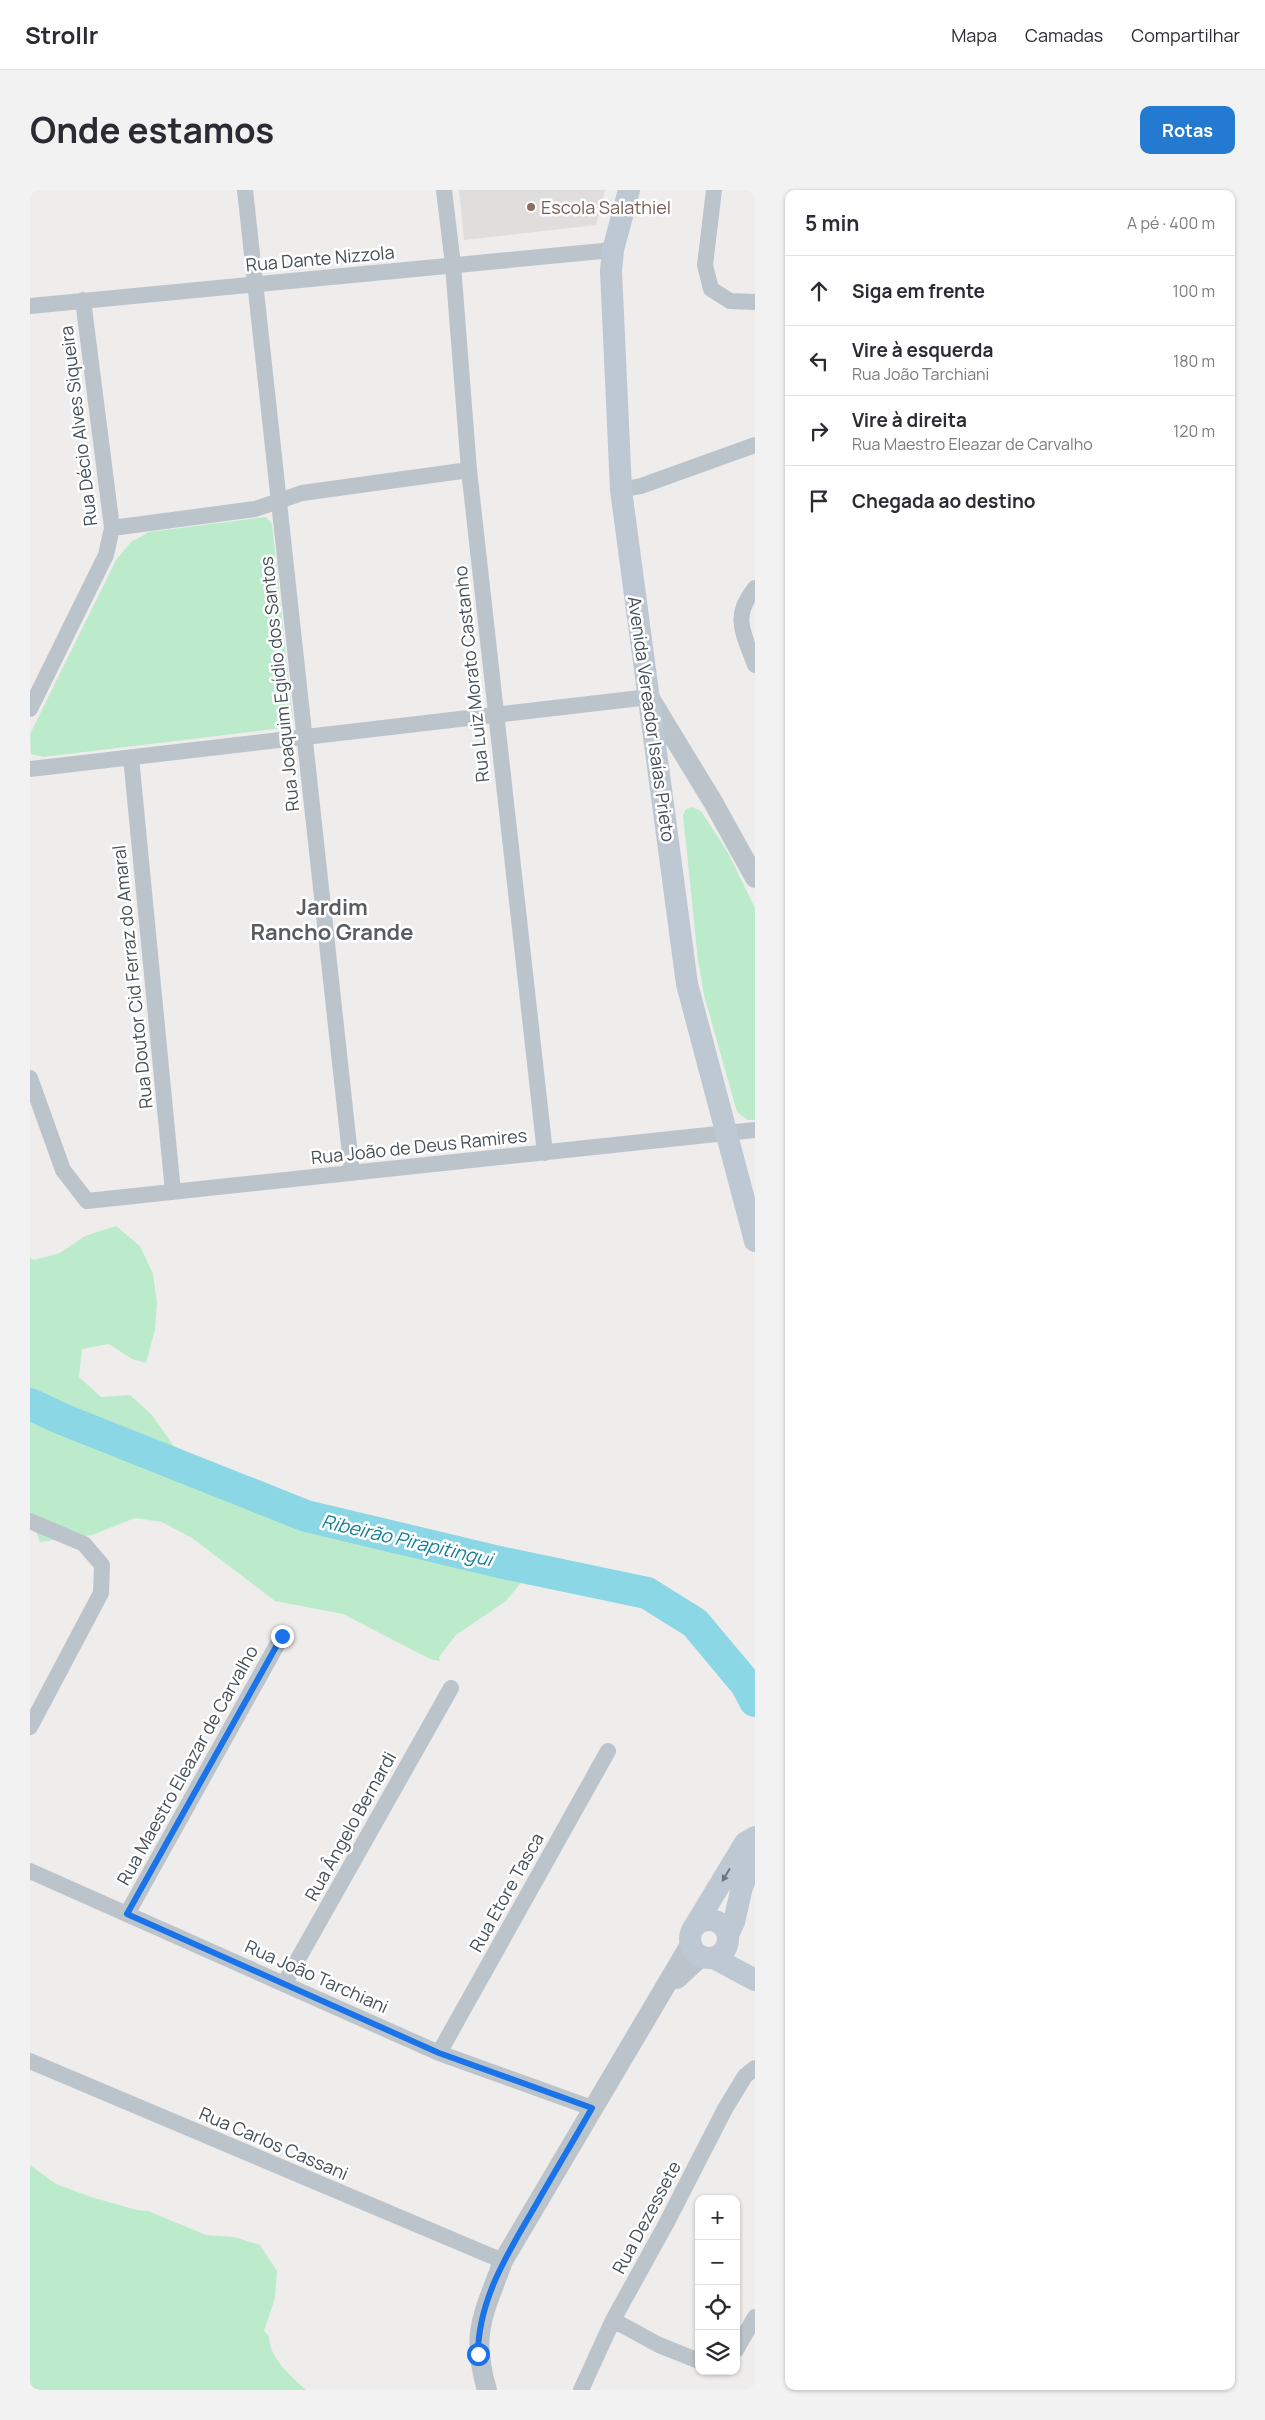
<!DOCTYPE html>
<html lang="pt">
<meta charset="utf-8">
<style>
body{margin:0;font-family:Manrope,sans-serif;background:#f2f2f3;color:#2b2b33}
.controls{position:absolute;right:15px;bottom:15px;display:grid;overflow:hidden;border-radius:10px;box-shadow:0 1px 4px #0004}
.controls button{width:45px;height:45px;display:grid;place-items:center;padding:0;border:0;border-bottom:1px solid #e1e1e2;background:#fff;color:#2b2b33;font:25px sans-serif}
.stop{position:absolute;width:15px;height:15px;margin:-11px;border:4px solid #1a73e8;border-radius:50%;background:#fff}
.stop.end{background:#1a73e8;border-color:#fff;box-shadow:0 1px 5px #0008}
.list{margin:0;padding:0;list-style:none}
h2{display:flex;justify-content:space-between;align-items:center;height:65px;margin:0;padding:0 20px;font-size:21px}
h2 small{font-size:16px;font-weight:400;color:#7c7c81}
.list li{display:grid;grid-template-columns:32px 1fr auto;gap:15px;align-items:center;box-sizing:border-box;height:70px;padding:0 20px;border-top:1px solid #e1e1e2}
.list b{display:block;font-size:19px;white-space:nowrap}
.list p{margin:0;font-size:16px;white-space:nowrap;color:#7c7c81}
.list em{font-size:16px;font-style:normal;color:#7c7c81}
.icon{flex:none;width:28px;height:28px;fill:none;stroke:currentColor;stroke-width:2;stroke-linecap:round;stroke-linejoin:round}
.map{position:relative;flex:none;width:725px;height:2200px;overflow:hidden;border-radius:10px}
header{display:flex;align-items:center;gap:30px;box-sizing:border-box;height:70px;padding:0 25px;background:#fff;border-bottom:1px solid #e1e1e2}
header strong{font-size:24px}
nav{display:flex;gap:28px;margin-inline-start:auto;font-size:18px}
.intro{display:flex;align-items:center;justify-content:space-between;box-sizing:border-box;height:120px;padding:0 30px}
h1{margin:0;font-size:35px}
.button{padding:12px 22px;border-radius:10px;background:#2479d1;color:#fff;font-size:18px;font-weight:700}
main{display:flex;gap:30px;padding:0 30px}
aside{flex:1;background:#fff;border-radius:10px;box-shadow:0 1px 4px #0004}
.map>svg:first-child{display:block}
.education{fill:#e0dddd}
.green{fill:#bcebcb}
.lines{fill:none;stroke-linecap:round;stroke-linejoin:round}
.river{stroke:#8bd7e5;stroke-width:32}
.minor{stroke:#bbc4cb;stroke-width:16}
.tertiary{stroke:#bbc4cb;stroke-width:20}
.secondary{stroke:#bdc8d2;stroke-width:22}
.oneway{fill:#6a747d}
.route{stroke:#1a73e8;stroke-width:6}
.education-dot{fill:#8d6e63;stroke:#fff;stroke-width:2}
.labels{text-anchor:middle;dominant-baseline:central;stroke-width:5;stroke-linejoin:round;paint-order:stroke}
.education-label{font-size:18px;fill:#785e54;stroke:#fff;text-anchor:start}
.street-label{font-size:18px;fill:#465058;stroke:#fff}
.water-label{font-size:19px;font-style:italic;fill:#158195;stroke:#fff}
.district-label{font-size:22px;font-weight:bold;fill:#595d60;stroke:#fff}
</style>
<header>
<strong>Strollr</strong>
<nav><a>Mapa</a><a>Camadas</a><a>Compartilhar</a></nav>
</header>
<div class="intro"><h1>Onde estamos</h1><a class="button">Rotas</a></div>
<main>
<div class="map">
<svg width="725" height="2200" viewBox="0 0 725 2200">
<rect width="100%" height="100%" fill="#efecec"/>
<path class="education" d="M429,0H575L566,35L434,50Z"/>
<path class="green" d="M236,327L242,334L263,530L252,538L13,567L1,564L0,544L86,370L101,352L119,342Z
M662,617L671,621L697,661L725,718V930H718L707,922L674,805L668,770L653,625L656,619Z
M86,1036L110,1056L123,1084L127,1113L125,1140L116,1173L102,1169L79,1154L52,1159L49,1187L71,1207L100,1205L122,1225L143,1255L165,1275L188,1290L242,1305L265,1320L322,1326L349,1334L375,1347L436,1358L485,1372L493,1390L476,1411L426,1445L409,1467L410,1471L400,1469L313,1424L245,1411L162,1348L132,1332L105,1328L62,1345L10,1352L0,1327V1068L4,1070L30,1063L55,1046Z
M0,1975L26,1994L61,2007L107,2020L118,2021L176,2045L204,2047L230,2055L247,2081L245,2108L234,2141L239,2146C239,2168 261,2186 276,2200H0Z"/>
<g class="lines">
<path class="river" d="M0,1214L32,1229L276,1326L469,1372L617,1403L665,1433L716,1494L725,1511"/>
<path class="minor" d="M215,0L322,983
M414,0L423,75L439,280L515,963
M684,0L675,75L681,99L700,111L725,112
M0,116L583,60
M591,300L611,296L725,255
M82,338L225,319L272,303L439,280
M725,398C701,427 714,444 725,475
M0,519L76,365L82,338L53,110
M101,567L143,1002
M0,579L619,507
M0,888L33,980L57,1011L725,940
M0,1331L54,1354L72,1375L71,1403L0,1537
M0,1681L409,1863L562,1918
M97,1724L252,1446
M254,1794L421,1498
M409,1863L578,1561
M0,1871L473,2071
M583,2130L629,2155L669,2171
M706,2160L725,2127
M551,2200L583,2130L636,2034L695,1919L715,1886L725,1878"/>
<path class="tertiary" d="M619,507L683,612L725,688
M647,1789L672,1766
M457,2200C440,2142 454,2124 473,2071L661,1753"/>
<path class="secondary" d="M599,0L583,60L581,81L591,300L657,794L725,1051
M660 1749a19 19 0 1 1 38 0a19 19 0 1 1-38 0Z
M663,1739L715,1653L725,1647
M698,1745L704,1732L712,1697L725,1665
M684,1768L725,1790"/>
</g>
<defs><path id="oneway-solid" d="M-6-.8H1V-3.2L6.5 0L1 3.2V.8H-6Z" transform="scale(1.25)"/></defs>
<use class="oneway" href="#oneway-solid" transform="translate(696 1685) rotate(121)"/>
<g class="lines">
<path class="route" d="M252,1446L97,1724L409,1863L562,1918C544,1950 525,1981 507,2013C480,2059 448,2109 448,2164"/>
</g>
<circle class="education-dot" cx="501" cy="17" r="5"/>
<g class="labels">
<g class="education-label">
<text x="511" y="17">Escola Salathiel</text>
</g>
<g class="street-label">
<text transform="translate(290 68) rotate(-5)">Rua Dante Nizzola</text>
<text transform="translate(48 236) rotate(-97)">Rua Décio Alves Siqueira</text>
<text transform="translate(441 484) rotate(-96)">Rua Luiz Morato Castanho</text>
<text transform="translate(249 494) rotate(-96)">Rua Joaquim Egídio dos Santos</text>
<text transform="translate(622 529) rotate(82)">Avenida Vereador Isaías Prieto</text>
<text transform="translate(102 787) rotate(-96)">Rua Doutor Cid Ferraz do Amaral</text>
<text transform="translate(389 956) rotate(-6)">Rua João de Deus Ramires</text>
<text transform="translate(157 1575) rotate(-61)">Rua Maestro Eleazar de Carvalho</text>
<text transform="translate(320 1636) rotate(-61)">Rua Ângelo Bernardi</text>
<text transform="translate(476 1702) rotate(-61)">Rua Etore Tasca</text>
<text transform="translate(287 1786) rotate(24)">Rua João Tarchiani</text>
<text transform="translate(244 1953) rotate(23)">Rua Carlos Cassani</text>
<text transform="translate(616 2027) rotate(-62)">Rua Dezessete</text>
</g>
<g class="water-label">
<text transform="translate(377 1350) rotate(13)">Ribeirão Pirapitingui</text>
</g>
<g class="district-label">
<text x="302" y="717">Jardim<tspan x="302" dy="25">Rancho Grande</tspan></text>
</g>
</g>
</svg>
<div class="controls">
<button>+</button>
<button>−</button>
<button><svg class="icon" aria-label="locate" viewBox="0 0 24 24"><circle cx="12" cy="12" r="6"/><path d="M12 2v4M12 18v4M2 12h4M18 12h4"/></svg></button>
<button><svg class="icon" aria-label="layers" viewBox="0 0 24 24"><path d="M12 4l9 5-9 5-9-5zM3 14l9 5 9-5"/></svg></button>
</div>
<div class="stop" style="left:448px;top:2164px"></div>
<div class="stop end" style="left:252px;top:1446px"></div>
</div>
<aside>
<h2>5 min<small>A pé · 400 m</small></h2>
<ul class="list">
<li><svg class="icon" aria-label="ahead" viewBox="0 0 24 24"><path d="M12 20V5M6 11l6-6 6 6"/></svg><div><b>Siga em frente</b></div><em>100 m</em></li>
<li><svg class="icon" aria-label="left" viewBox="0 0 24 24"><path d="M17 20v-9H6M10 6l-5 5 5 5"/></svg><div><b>Vire à esquerda</b><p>Rua João Tarchiani</p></div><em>180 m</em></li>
<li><svg class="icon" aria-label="right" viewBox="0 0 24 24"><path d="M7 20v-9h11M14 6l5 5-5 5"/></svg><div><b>Vire à direita</b><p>Rua Maestro Eleazar de Carvalho</p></div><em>120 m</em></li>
<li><svg class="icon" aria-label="arrive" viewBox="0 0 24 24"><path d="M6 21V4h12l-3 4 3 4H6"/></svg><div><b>Chegada ao destino</b></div></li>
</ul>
</aside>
</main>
